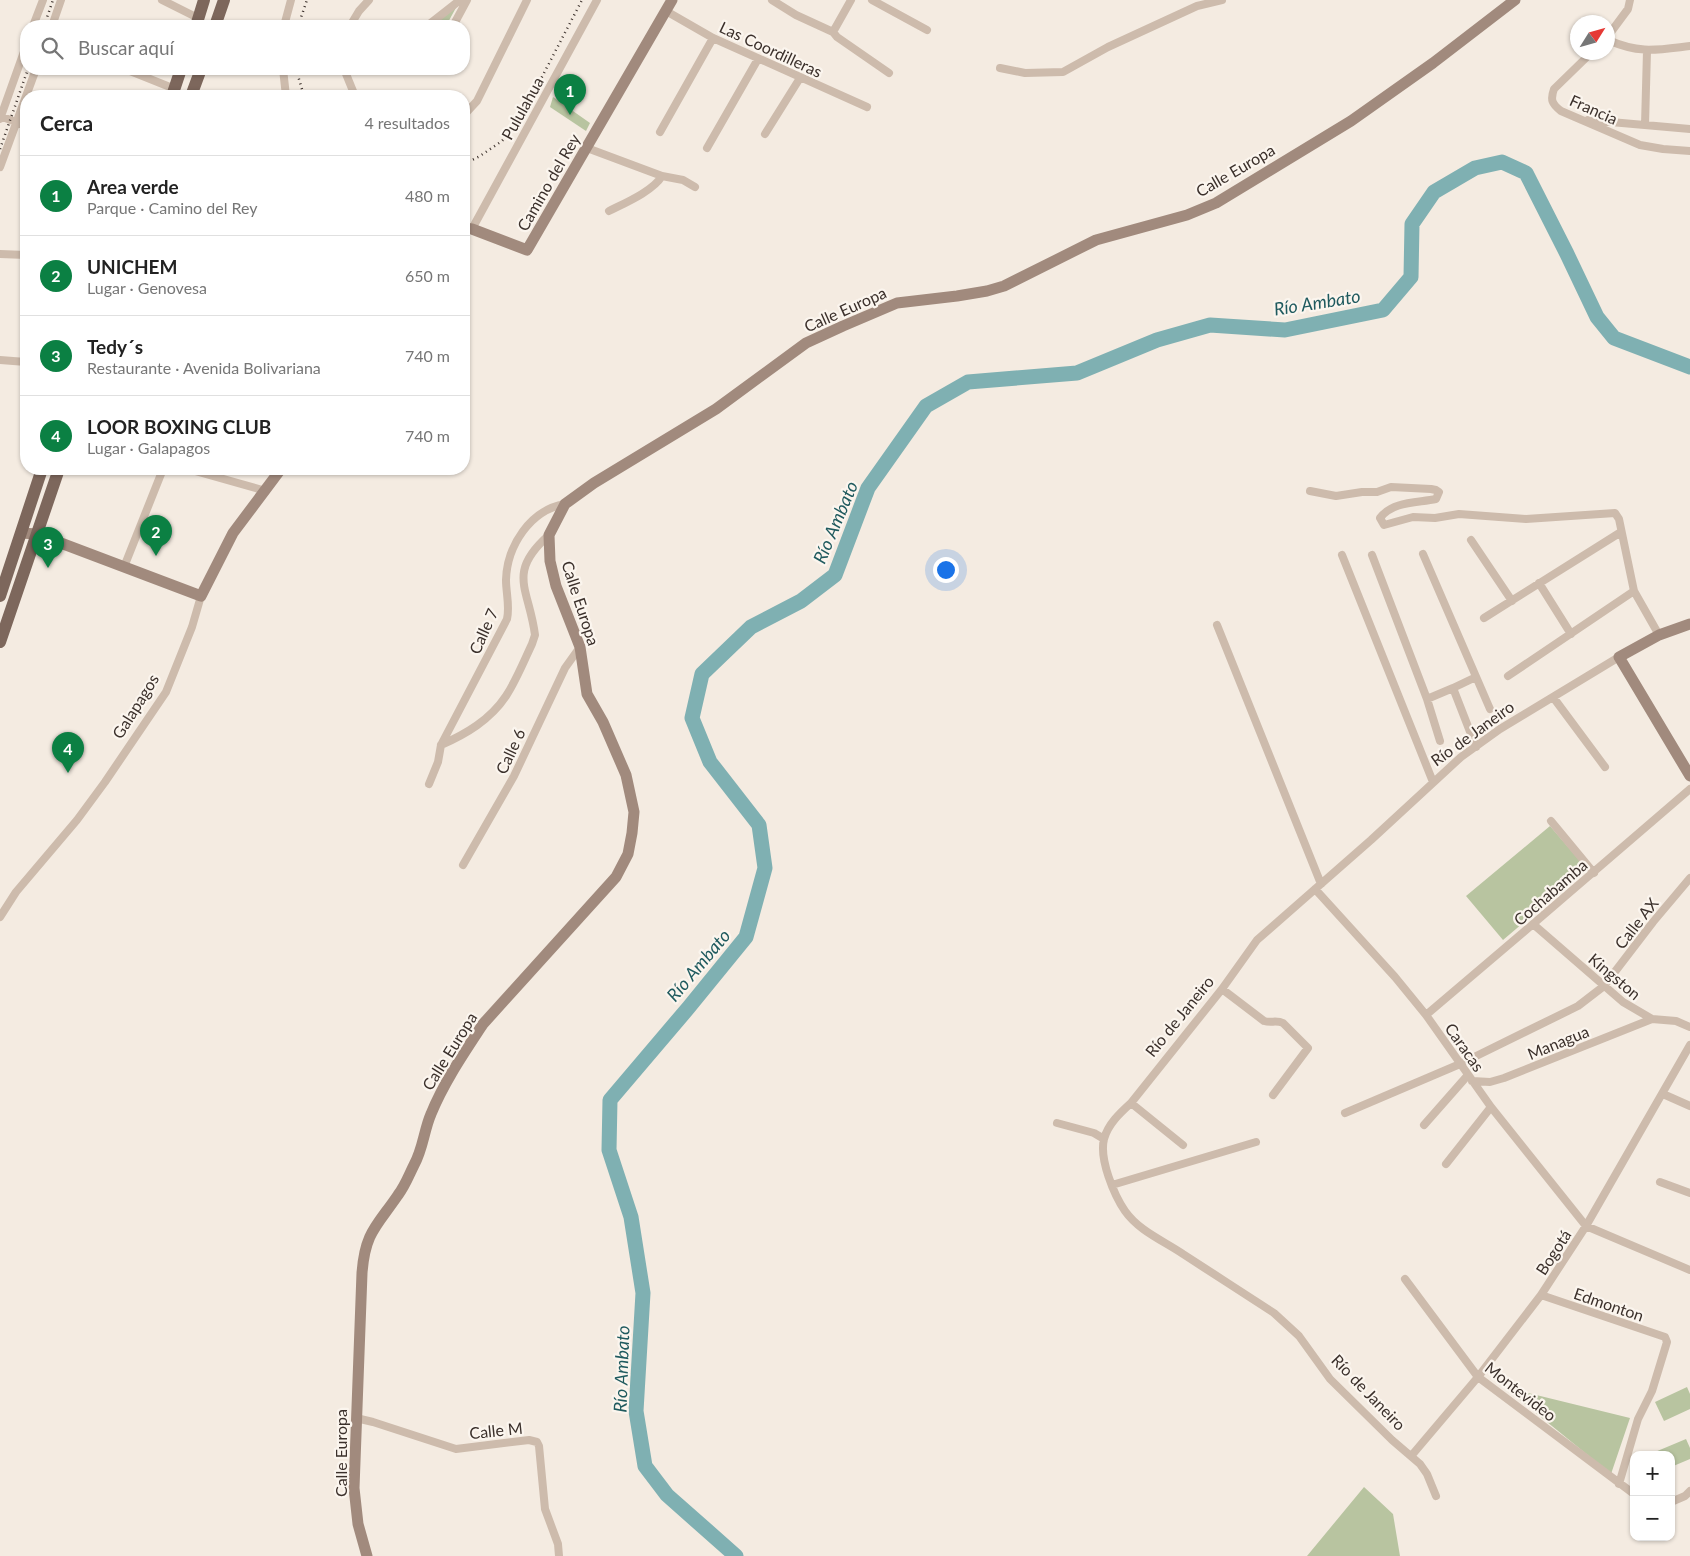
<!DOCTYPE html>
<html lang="es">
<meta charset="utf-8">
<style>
body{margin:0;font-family:Lato,sans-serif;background:#f2f2f2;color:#222}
.controls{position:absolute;right:15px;bottom:15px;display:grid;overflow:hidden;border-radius:10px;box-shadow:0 1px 4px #0004}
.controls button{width:45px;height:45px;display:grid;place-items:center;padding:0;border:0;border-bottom:1px solid #e0e0e0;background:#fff;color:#222;font:25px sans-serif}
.compass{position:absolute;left:1570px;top:15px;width:45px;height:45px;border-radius:50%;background:#fff;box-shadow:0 1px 4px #0004;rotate:53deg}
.you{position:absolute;left:945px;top:569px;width:18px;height:18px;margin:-12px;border:4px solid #fff;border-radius:50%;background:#1a73e8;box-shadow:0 0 0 8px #1a73e833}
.badge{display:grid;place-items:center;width:32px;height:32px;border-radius:50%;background:#0b8043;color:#fff;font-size:16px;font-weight:700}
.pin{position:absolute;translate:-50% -41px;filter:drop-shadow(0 1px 2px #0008)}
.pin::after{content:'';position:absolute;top:26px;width:18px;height:15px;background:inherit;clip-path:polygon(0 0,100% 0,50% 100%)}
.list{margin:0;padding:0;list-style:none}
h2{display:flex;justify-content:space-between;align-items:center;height:65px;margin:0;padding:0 20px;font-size:21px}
h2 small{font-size:16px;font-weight:400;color:#767676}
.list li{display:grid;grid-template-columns:32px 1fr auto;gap:15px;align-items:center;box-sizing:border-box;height:80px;padding:0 20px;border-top:1px solid #e0e0e0}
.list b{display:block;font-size:19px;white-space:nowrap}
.list p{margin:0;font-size:16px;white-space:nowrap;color:#767676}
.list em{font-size:16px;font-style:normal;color:#767676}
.icon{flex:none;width:28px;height:28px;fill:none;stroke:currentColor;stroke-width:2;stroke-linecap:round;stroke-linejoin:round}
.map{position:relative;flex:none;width:1690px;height:1556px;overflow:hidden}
.search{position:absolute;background:#fff;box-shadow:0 1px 4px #0004;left:20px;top:20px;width:450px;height:55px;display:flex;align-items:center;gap:12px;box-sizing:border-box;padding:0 18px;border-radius:20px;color:#767676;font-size:19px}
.panel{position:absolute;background:#fff;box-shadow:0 1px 4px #0004;left:20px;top:90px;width:450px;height:385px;border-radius:20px}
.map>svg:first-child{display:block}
.green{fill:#b8c4a0}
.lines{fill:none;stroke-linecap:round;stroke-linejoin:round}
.river{stroke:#7fb0b2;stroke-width:15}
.street{stroke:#cdbbac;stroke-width:8}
.secondary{stroke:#a18a7d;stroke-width:11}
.primary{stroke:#7d675c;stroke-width:12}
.rail{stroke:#3b302b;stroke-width:2.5;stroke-dasharray:1 4;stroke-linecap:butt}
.labels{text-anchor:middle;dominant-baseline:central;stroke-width:4.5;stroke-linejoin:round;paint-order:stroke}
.street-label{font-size:16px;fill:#3b302b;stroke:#fbf5ee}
.water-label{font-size:18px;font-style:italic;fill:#1f5a5e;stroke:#fbf5ee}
</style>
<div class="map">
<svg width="1690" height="1556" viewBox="0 0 1690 1556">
<rect width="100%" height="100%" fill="#f4ebe1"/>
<path class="green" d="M458,4L446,26H431Z
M553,97L590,123L586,131L550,107Z
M1550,826L1587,869L1503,940L1466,896Z
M1504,1387L1630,1418L1611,1474Z
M1687,1387L1690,1394V1409L1664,1421L1655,1402Z
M1686,1439L1690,1448V1459L1671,1467V1455H1656L1655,1452Z
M1364,1487L1393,1514L1400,1556H1307Z"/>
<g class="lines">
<path class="river" d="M736,1556L667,1495L645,1466L636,1411L643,1293L631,1217L609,1150L610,1100L689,1007L746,937L765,868L759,825L710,762L692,718L702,674L751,627L801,601L835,575L868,488L926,406L968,382L1077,373L1157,340L1210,325L1285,330L1383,310L1411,277L1412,224L1434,192L1475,168L1502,162L1526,173L1567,254L1597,317L1614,338L1690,367"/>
<path class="street" d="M162,0L198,18
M772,0L796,15L833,32L837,37L889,73
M872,0L927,30
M666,11L713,38L867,107
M33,26L43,0
M52,26L61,0
M284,26L291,0
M350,26L359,11L369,0
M427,26L460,0
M453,26L467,0
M833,32L851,0
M1608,36L1628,9L1630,0
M1608,40C1640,54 1656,50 1690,46
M1592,52L1554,89C1550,100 1552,104 1561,111L1640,145L1663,149L1690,151
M1000,68L1025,73L1063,72L1108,47L1197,6L1222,0
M125,69L175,89
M283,69L286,96
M344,69L355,96
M414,69L420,71L425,69
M464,115L477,101L527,0
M0,116L26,126
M0,119L26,46
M1588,120L1690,129
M1645,125L1647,51
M660,132L713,38
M765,134L800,78
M587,148L662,176C653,191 625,203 609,211
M707,148L758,59
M0,167L36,69
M662,176L683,180L695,187
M472,229L597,0
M0,254L26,255
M0,360L26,362
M188,469L266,491
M1310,491L1336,496L1362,492H1377L1391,487L1431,489L1436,490L1439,492L1436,499C1417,503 1393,501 1380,518L1384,525L1413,517L1435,518L1459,514L1526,519L1615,513L1619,519L1634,591L1659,635
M1471,540L1512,601
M1423,554L1490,709
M1342,555L1433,782
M1372,555L1427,699L1440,741
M124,567L163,469
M1539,583L1571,634
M1484,618L1621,532
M1217,625L1321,884
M1508,676L1634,591
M1453,688L1476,677
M1553,697L1605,767
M1427,699L1453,688L1476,747
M441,745C466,734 490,720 506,696C516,681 524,661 532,644L535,635C529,588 506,573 549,535
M429,784L438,762L441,745L507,619C510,606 506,593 506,580C507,546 530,510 565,504
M1551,821L1594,873
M463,865L514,776L565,668L580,647
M1315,889L1395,977L1426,1015L1491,1107L1586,1226L1690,1270
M0,917L16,892L77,820L105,782L166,692L192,627L201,596
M1533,924L1623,1002L1652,1019L1676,1021L1690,1027
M1222,989L1264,1021C1271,1023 1277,1020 1283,1023L1308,1048L1273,1095
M1426,1015L1533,924L1690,789
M1472,1081L1490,1082L1504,1078L1652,1019
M1663,1094L1690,1106
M1131,1103L1183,1145
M1345,1113L1460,1064L1578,1006L1604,986L1653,922L1690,878
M1057,1123L1094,1133L1104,1139
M1424,1125L1468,1075
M1446,1164L1491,1107
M1660,1182L1690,1193
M1112,1185L1256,1142
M1405,1279L1478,1377L1634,1494
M1541,1295L1665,1337L1667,1342L1652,1391L1638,1419L1619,1484
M356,1418L373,1422L456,1449L529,1440L537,1442L539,1446L545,1509L558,1544L559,1556
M1412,1455L1478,1377L1541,1295L1586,1226L1690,1045
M1436,1496L1427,1474L1420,1464L1392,1440L1330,1379L1299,1336L1274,1313C1243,1293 1214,1274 1183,1254C1164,1241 1139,1231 1125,1211C1114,1195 1099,1159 1104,1139C1108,1124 1120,1113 1131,1103L1222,989L1257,940L1371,840L1461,757L1500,729L1619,657
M1671,1502L1685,1496L1690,1491"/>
<path class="secondary" d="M464,228L472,229L527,250L672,0
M21,533L37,534L201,596L233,533L281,469
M1690,624L1659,635L1619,657L1690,776
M367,1556L358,1524L354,1488L362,1273C365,1232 377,1226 398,1195C405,1186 409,1175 414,1165C423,1149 424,1130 431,1114C444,1082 464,1053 483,1024L616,877L628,854L632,833L634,812L626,775L603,722L587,694L580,647L556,586L550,561L549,535L565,504L594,483L716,409L806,343L843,326L897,303L957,296L987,291L1004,286L1096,240L1187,215L1216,203L1351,121L1433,63L1515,0"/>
<path class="primary" d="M196,26L204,0
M215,26L224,0
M172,96L181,69
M191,96L201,69
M0,596L42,469
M0,642L59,469"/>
<path class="rail" d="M44,26L53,0
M298,26L307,0
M296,69L304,96
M0,149L28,69
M464,164L480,156L502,141L518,123L582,0"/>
</g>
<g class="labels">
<g class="street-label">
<text transform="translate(771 49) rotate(25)">Las Coordilleras</text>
<text transform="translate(522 108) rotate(-61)">Pululahua</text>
<text transform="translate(1594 109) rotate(24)">Francia</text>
<text transform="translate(1235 170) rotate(-30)">Calle Europa</text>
<text transform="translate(548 182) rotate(-60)">Camino del Rey</text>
<text transform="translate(845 309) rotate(-24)">Calle Europa</text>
<text transform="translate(581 603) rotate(72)">Calle Europa</text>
<text transform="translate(483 631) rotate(-66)">Calle 7</text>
<text transform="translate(135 706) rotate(-58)">Galapagos</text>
<text transform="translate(1472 733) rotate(-36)">Río de Janeiro</text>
<text transform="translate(510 751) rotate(-65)">Calle 6</text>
<text transform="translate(1550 892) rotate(-41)">Cochabamba</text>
<text transform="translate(1636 923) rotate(-52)">Calle AX</text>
<text transform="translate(1615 976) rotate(40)">Kingston</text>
<text transform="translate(1179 1016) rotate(-51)">Río de Janeiro</text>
<text transform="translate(1558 1042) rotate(-22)">Managua</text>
<text transform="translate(1465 1047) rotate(55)">Caracas</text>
<text transform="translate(449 1051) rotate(-58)">Calle Europa</text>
<text transform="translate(1553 1252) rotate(-57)">Bogotá</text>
<text transform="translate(1609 1304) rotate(19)">Edmonton</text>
<text transform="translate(1521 1391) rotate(38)">Montevideo</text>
<text transform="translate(1369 1392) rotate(46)">Río de Janeiro</text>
<text transform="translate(496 1430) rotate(-6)">Calle M</text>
<text transform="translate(340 1453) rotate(-90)">Calle Europa</text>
</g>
<g class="water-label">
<text transform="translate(1317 302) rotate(-9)">Río Ambato</text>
<text transform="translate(835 522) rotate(-67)">Río Ambato</text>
<text transform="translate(698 965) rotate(-50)">Río Ambato</text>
<text transform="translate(621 1369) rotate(-88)">Río Ambato</text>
</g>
</g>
</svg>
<div class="controls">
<button>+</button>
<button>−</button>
</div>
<svg class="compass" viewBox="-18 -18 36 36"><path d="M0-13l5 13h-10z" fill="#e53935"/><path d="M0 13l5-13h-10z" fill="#767676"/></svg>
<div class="you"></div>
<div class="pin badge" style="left:570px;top:115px">1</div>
<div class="pin badge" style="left:156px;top:556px">2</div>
<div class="pin badge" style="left:48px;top:568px">3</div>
<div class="pin badge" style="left:68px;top:773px">4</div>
<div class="search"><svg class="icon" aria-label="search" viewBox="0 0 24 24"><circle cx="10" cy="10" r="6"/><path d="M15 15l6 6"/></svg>Buscar aquí</div>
<section class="panel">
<h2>Cerca<small>4 resultados</small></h2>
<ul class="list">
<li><span class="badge">1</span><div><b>Area verde</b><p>Parque · Camino del Rey</p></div><em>480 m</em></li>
<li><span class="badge">2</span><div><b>UNICHEM</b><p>Lugar · Genovesa</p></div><em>650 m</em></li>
<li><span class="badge">3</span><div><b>Tedy´s</b><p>Restaurante · Avenida Bolivariana</p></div><em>740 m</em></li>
<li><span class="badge">4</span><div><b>LOOR BOXING CLUB</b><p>Lugar · Galapagos</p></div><em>740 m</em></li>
</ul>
</section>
</div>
